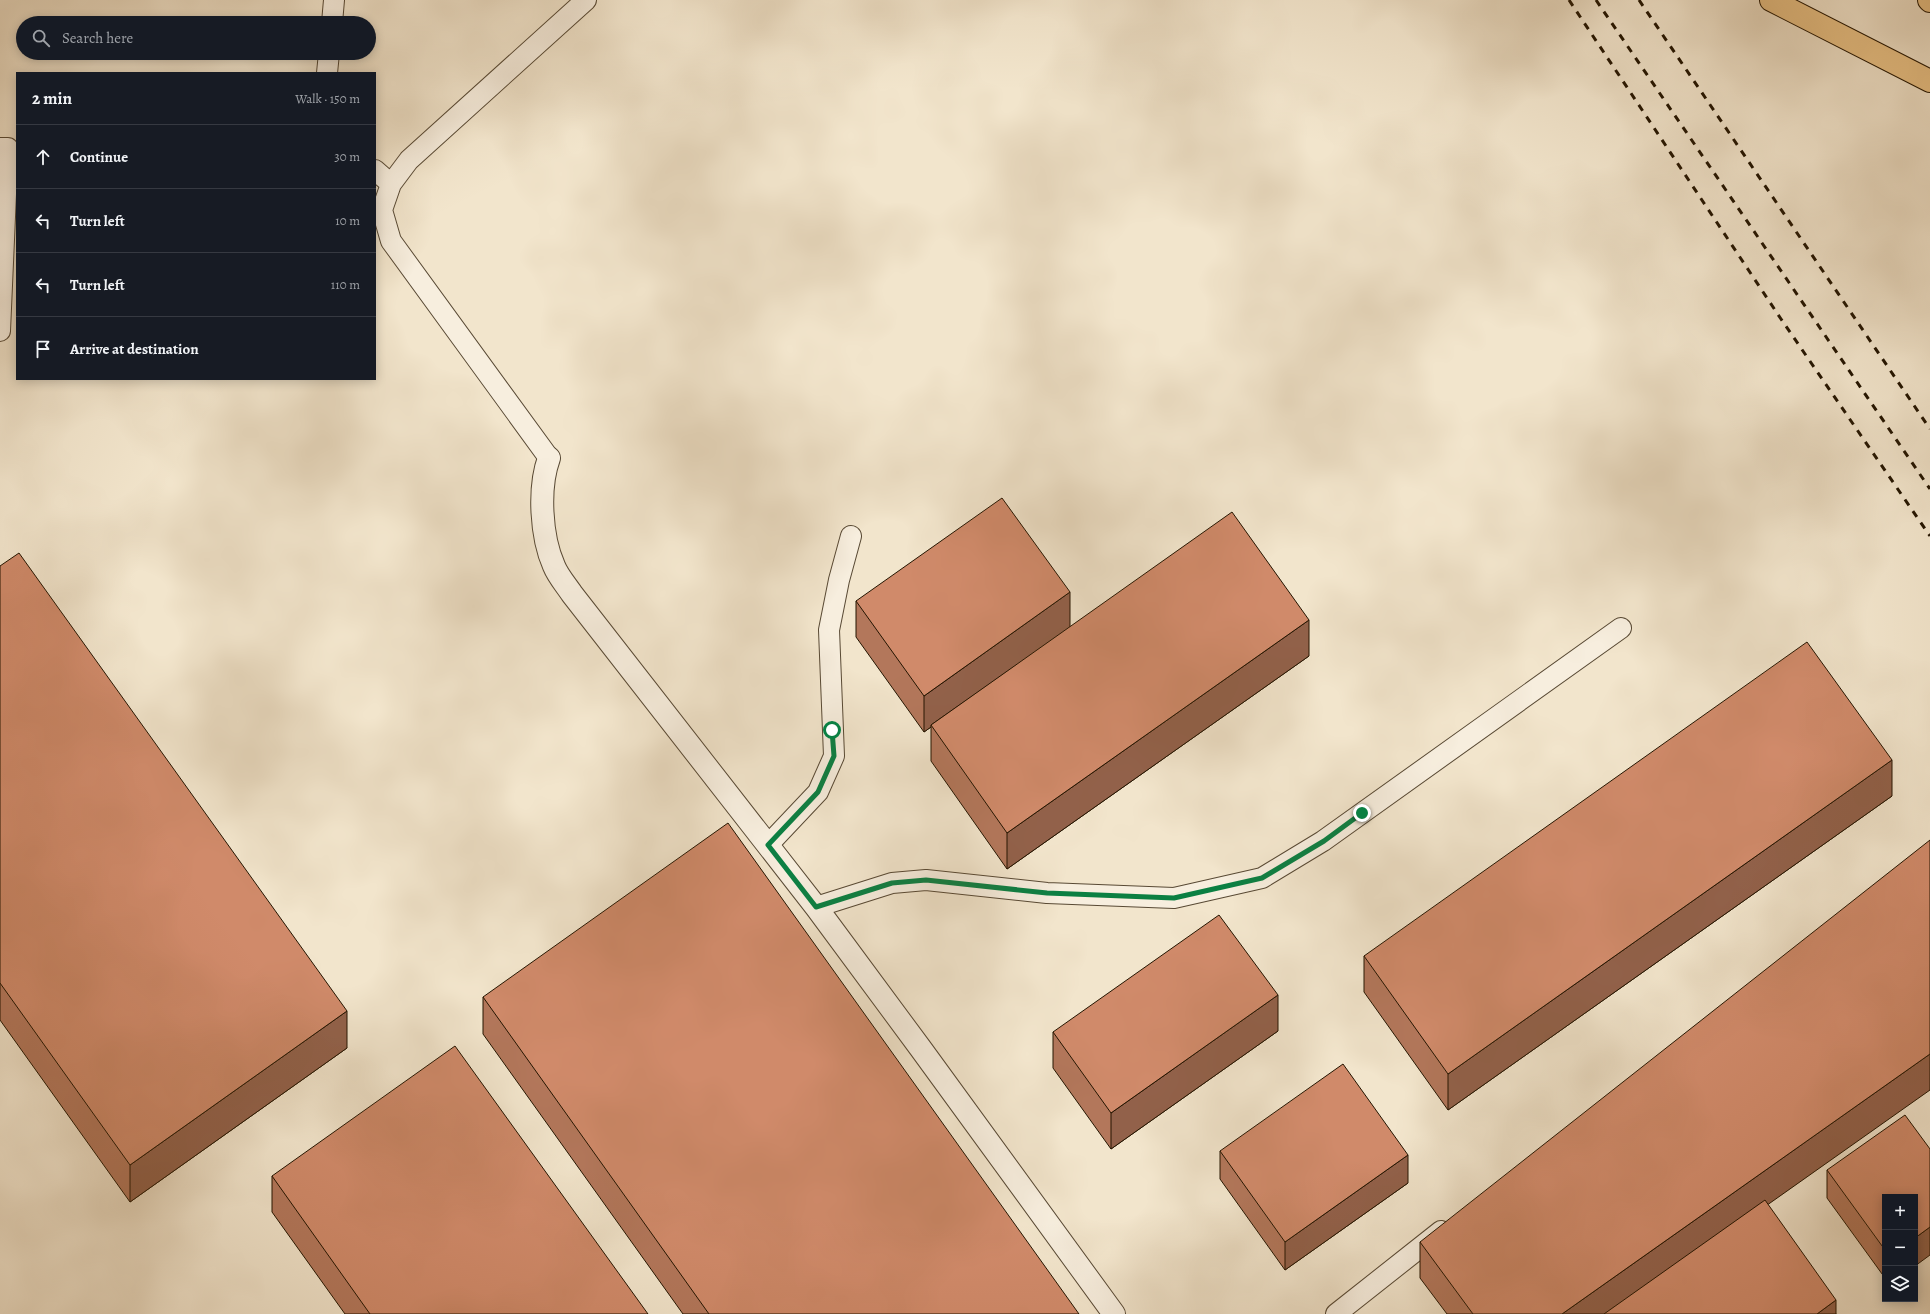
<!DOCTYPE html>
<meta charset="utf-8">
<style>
body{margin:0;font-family:Alegreya,serif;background:#242831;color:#f1f3f6}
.controls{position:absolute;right:12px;bottom:12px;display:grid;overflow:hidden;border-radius:0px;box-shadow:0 2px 10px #0003}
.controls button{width:36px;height:36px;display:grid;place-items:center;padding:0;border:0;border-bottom:1px solid #363941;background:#171b24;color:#f1f3f6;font:20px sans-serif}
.stop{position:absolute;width:12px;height:12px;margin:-9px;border:3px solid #0b8043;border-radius:50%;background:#fff}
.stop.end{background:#0b8043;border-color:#fff;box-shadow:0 1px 4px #0008}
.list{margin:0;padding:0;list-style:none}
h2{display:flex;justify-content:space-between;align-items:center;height:52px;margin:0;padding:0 16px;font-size:17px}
h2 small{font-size:13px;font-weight:400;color:#9ea1a6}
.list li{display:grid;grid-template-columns:26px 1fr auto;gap:12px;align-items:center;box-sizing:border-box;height:64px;padding:0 16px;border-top:1px solid #363941}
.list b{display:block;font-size:15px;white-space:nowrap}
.list em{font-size:13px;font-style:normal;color:#9ea1a6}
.icon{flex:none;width:22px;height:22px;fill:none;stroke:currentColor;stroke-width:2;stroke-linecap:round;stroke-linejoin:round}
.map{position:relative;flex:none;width:1930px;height:1314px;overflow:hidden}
.search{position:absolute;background:#171b24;box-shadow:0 2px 10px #0003;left:16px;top:16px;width:360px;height:44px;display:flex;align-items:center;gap:10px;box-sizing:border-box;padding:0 14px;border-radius:22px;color:#9ea1a6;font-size:15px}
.panel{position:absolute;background:#171b24;box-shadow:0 2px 10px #0003;left:16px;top:72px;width:360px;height:308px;border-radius:0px}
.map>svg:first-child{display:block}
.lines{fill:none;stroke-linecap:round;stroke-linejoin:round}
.service-casing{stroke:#584934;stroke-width:22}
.tertiary-casing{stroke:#584934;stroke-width:24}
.trunk-casing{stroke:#241501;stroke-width:24}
.motorway-casing{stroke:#241501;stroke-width:24}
.service{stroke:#f7eede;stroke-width:20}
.tertiary{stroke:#f7eede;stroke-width:22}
.trunk{stroke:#e9c286;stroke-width:22}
.motorway{stroke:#e9c286;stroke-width:22}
.rail{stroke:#241501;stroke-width:3;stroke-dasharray:7 7;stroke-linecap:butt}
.wall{fill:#b3775b;stroke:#241501}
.shaded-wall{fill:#92614a;stroke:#241501}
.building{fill:#d08a6a;stroke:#241501}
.route{stroke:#0b8043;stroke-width:5}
</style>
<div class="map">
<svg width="1930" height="1314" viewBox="0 0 1930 1314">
<rect width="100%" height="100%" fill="#f2e5cc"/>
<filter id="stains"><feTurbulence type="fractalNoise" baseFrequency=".005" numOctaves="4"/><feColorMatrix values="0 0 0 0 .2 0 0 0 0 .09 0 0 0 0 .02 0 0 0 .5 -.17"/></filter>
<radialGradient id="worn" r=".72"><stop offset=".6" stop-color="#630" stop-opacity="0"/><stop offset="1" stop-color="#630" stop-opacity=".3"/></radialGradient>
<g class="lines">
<defs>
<path id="service" d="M332,23L334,0
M327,73L329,53
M0,148H8L0,331
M375,170L391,184
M549,458L391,241L382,210L391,184L409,160L586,0
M768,845L818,792L834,756L829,630L839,580L851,536
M816,907L892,883L926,880L1047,893L1174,898L1262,878L1323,841L1621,628
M1336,1314L1441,1231"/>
<path id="tertiary" d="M549,458C538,488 541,537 554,566C558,576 566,585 572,594L816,907L921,1049L1114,1314"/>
<path id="trunk" d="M1771,0L1930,81"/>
<path id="motorway" d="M1929,0L1930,1"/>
</defs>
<use href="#service" class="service-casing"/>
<use href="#tertiary" class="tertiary-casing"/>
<use href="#trunk" class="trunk-casing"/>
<use href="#motorway" class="motorway-casing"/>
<use href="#service" class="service"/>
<use href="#tertiary" class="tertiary"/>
<use href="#trunk" class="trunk"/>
<use href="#motorway" class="motorway"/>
<path class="rail" d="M1569,0L1781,319L1930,536
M1596,0L1930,489
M1639,0L1930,429"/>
</g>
<path class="wall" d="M0,566L347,1048L130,1202L0,1020Z
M856,601L1070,627L1309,656L1007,869L931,761V727L924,732L856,637Z
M1892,796L1448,1110L1364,992V956Z
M483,997L1079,1314H683L483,1034Z
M1278,1031L1111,1149L1053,1068V1032Z
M1220,1151L1408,1183L1285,1270L1220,1179Z
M1827,1170L1885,1197V1278L1827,1198Z
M272,1176L648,1314H345L272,1212Z
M1768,1205L1836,1314H1447L1420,1278V1242Z"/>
<path class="shaded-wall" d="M1070,592V628L931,725V727L924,732V696Z
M1309,620V656L1007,869V833Z
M1892,760V796L1448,1110V1074Z
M1278,995V1031L1111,1149V1113Z
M347,1011V1048L130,1202V1165Z
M1930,1054V1090L1613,1314H1562Z
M1408,1155V1183L1285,1270V1242Z
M1930,1227V1255L1915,1266V1238Z
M1836,1300V1314H1817Z"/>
<path class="building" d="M1002,498L1070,592L924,696L856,601Z
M1232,512L1309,620L1007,833L931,725Z
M19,553L347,1011L130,1165L0,983V566Z
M1807,642L1892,760L1448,1074L1364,956Z
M728,823L1079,1314H709L483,997Z
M1930,840V1054L1562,1314H1473L1420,1242Z
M1219,915L1278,995L1111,1113L1053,1032Z
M455,1046L648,1314H370L272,1176Z
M1343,1064L1408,1155L1285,1242L1220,1151Z
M1905,1115L1930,1149V1227L1915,1238V1197H1885V1250L1827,1170Z
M1765,1200L1836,1300L1817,1314H1604Z"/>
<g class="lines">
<path class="route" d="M832,730L834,756L818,792L768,845L816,907L892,883L926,880L1047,893L1174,898L1262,878L1324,841L1362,813"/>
</g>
<rect width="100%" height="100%" filter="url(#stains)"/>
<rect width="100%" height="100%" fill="url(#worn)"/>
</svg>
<div class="controls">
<button>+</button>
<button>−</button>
<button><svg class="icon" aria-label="layers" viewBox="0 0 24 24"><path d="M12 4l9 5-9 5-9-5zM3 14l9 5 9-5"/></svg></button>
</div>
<div class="stop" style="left:832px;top:730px"></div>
<div class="stop end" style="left:1362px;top:813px"></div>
<div class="search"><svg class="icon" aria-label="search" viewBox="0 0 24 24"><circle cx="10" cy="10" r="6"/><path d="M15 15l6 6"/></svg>Search here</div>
<section class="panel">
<h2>2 min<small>Walk · 150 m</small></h2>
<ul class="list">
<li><svg class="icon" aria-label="ahead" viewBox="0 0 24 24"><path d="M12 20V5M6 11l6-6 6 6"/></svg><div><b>Continue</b></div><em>30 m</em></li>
<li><svg class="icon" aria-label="left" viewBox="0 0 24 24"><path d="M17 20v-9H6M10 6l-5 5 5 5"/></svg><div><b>Turn left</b></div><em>10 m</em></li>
<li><svg class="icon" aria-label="left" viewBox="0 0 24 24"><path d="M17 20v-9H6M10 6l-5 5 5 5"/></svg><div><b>Turn left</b></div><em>110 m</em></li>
<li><svg class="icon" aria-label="arrive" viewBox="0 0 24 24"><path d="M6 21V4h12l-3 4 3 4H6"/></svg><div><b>Arrive at destination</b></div></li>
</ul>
</section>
</div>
